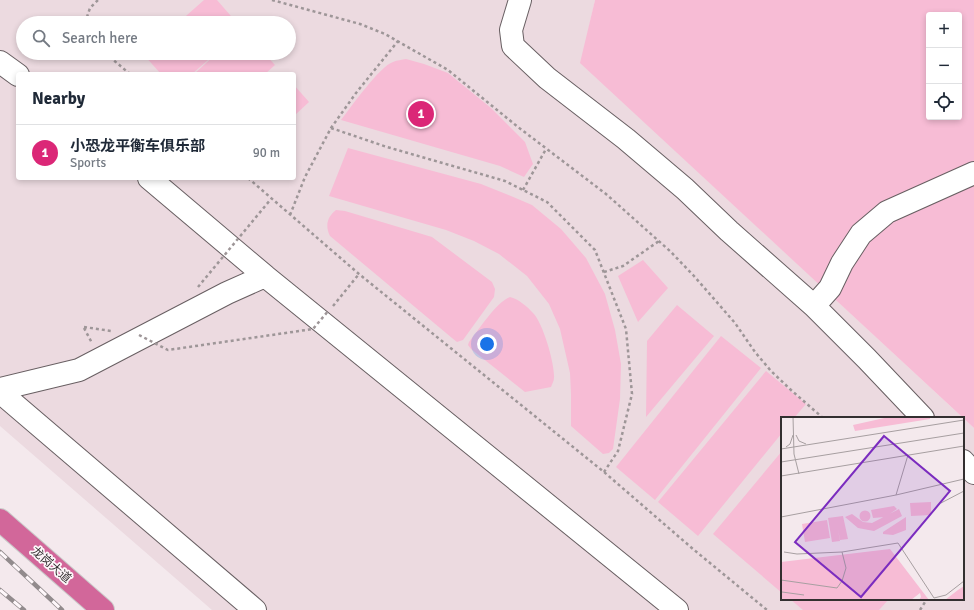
<!DOCTYPE html>
<meta charset="utf-8">
<style>
body{margin:0;font-family:Signika,"Noto Sans SC",sans-serif;background:#f2f2f3;color:#1f2937}
.controls{position:absolute;right:12px;top:12px;display:grid;overflow:hidden;border-radius:4px;box-shadow:0 2px 6px #0003}
.controls button{width:36px;height:36px;display:grid;place-items:center;padding:0;border:0;border-bottom:1px solid #e0e1e3;background:#fff;color:#1f2937;font:20px sans-serif}
.you{position:absolute;left:487px;top:344px;width:14px;height:14px;margin:-10px;border:3px solid #fff;border-radius:50%;background:#1a73e8;box-shadow:0 0 0 6px #1a73e833}
.badge{display:grid;place-items:center;width:26px;height:26px;border-radius:50%;background:#db2777;color:#fff;font-size:13px;font-weight:700}
.pin{position:absolute;translate:-50% -50%;border:2px solid #fff;box-shadow:0 1px 4px #0006}
.list{margin:0;padding:0;list-style:none}
h2{display:flex;justify-content:space-between;align-items:center;height:52px;margin:0;padding:0 16px;font-size:17px}
h2 small{font-size:13px;font-weight:400;color:#747a83}
.list li{display:grid;grid-template-columns:26px 1fr auto;gap:12px;align-items:center;box-sizing:border-box;height:56px;padding:0 16px;border-top:1px solid #e0e1e3}
.list b{display:block;font-size:15px;white-space:nowrap}
.list p{margin:0;font-size:13px;white-space:nowrap;color:#747a83}
.list em{font-size:13px;font-style:normal;color:#747a83}
.icon{flex:none;width:22px;height:22px;fill:none;stroke:currentColor;stroke-width:2;stroke-linecap:round;stroke-linejoin:round}
.map{position:relative;flex:none;width:974px;height:610px;overflow:hidden}
.search{position:absolute;background:#fff;box-shadow:0 2px 6px #0003;left:16px;top:16px;width:280px;height:44px;display:flex;align-items:center;gap:10px;box-sizing:border-box;padding:0 14px;border-radius:22px;color:#747a83;font-size:15px}
.panel{position:absolute;background:#fff;box-shadow:0 2px 6px #0003;left:16px;top:72px;width:280px;height:108px;border-radius:4px}
.map>svg:first-child{display:block}
.built{fill:#ecdae0;fill-rule:evenodd}
.green{fill:#f7bcd5;fill-rule:evenodd}
.lines{fill:none;stroke-linecap:round;stroke-linejoin:round}
.minor-casing{stroke:#685f62;stroke-width:24}
.highway-casing{stroke:#cac9c9;stroke-width:24}
.path{stroke:#9e9698;stroke-width:2.5;stroke-dasharray:3 3;stroke-linecap:butt}
.minor{stroke:#fff;stroke-width:22}
.highway{stroke:#d2679a;stroke-width:22}
.rail-casing{stroke:#928b8d;stroke-width:4.5}
.rail{stroke:#fef7fa;stroke-width:3;stroke-dasharray:9;stroke-linecap:butt}
.path-bridge{stroke:#9e9698;stroke-width:2.5;stroke-dasharray:3 3;stroke-linecap:butt}
.labels{text-anchor:middle;dominant-baseline:central;stroke-width:3.5;stroke-linejoin:round;paint-order:stroke}
.street-label{font-size:12px;fill:#332f30;stroke:#fef7fa}
.inset-road{fill:none;stroke:#a79fa1;stroke-width:1}
.view{fill:#7b2cbf;fill-opacity:0.15;stroke:#7b2cbf;stroke-width:2}
.inset-edge{fill:none;stroke:#332f30;stroke-width:2}
</style>
<div class="map">
<svg width="974" height="610" viewBox="0 0 974 610">
<rect width="100%" height="100%" fill="#f4e9ed"/>
<path class="built" d="M0,0H595L581,63L974,428V610H212L0,426ZM23,23H289V53H23ZM18,74H294V178H18ZM782,418H963V599H782Z"/>
<path class="green" d="M204,0H217L237,23H178Z
M595,0H974V428L580,63ZM929,15H959V117H929Z
M145,53H216L192,74H161L143,54Z
M217,53H264L275,65L265,74H194Z
M406,59L424,64L448,73L491,108L525,142L533,164L524,177L500,166L341,120C351,107 380,66 393,62C397,60 402,60 406,59Z
M294,85L309,102L294,116Z
M348,148L481,184L506,194L532,205L561,229L586,258L605,294L615,330L621,364L620,399L613,449L609,453L603,454L571,426V394L570,373L560,329L549,304L527,276L499,254L474,241L446,230L329,196Z
M336,210L345,211L432,237L492,282L495,289L494,297L463,340L457,342L452,338L330,236C325,226 327,217 336,210Z
M643,260L668,288L638,322L618,276Z
M510,297C518,299 527,306 533,313C543,323 555,364 554,378C554,381 552,384 551,387L525,392L500,372L471,349L468,345L469,342C479,330 496,302 510,297Z
M677,305L714,336L646,417L647,341Z
M721,336L761,368L655,500L616,467Z
M766,371L806,404L794,418H782V433L698,536L658,502Z
M782,451V593L713,534Z
M790,599H889L879,610H803Z"/>
<g class="lines">
<defs>
<path id="minor" d="M520,0L511,30L513,46L547,78L626,139L685,189L729,231L814,306L830,288L842,263L861,234L887,212L974,173
M0,62L18,75
M149,178L265,276
M814,306L867,359L923,418
M0,389L79,370L227,293L265,276L677,610
M0,392L255,610
M963,461L974,473"/>
<path id="highway" d="M0,520L103,610"/>
</defs>
<use href="#minor" class="minor-casing"/>
<use href="#highway" class="highway-casing"/>
<path class="path" d="M272,0L360,24L385,34L448,70L518,127L606,194L670,251L694,276L735,323L755,352L771,371L791,390L823,418
M85,23L90,8L98,0
M105,53L130,74
M331,128L387,147L505,181L547,202L595,250L626,329L632,394L618,451L604,472
M248,178L359,274L604,472L693,549L767,610
M523,190L546,149
M290,215L305,177L331,128L356,93L398,41
M604,272L623,266L659,241
M333,306L359,274
M84,327L111,331
M84,328L92,343
M920,610L927,599"/>
<use href="#minor" class="minor"/>
<use href="#highway" class="highway"/>
<defs>
<path id="rail" d="M0,552L62,610
M0,590L24,610"/>
</defs>
<use href="#rail" class="rail-casing"/>
<use href="#rail" class="rail"/>
<path class="path-bridge" d="M198,287L271,199
M139,335L168,350L313,329L329,310"/>
</g>
<g class="labels">
<g class="street-label">
<text transform="translate(51 565) rotate(41)">龙岗大道</text>
</g>
</g>
<g transform="translate(781 417)">
<rect width="183" height="183" fill="#f4e9ed"/>
<path d="M108,0H149V2L74,14L72,8ZM150,85V98L130,99L129,86ZM113,89L116,92L104,100L92,101L90,93ZM118,92L121,99L93,114L77,111L64,100L71,97L82,105L91,106ZM78.5 99a5.5 5.5 0 1 1 11 0a5.5 5.5 0 1 1-11 0ZM62,99L67,122L59,123L57,112L59,124L51,125L47,101ZM125,100V113L112,118L102,117V115ZM46,103L49,121L24,125L21,107ZM109,132L148,183H138L140,180L139,176L130,183H0V145ZM183,169V183H164L177,173Z" fill="#f7bcd5"/>
<path class="inset-road" d="M12,0L13,37L18,57M15,18L18,24L25,27M5,30L9,27L12,18M0,32L183,3M0,45L183,16M0,59L183,29M115,78L183,62M160,86L183,74M0,100L115,78L127,38M3,135L16,137L61,135M0,163L56,171L61,164L65,151L61,135L117,126L153,181L165,178L183,164M1,175L23,178"/>
<path class="view" d="M103,19L169,74L80,180L14,125Z"/>
<rect width="183" height="183" class="inset-edge"/>
</g>
</svg>
<div class="controls">
<button>+</button>
<button>−</button>
<button><svg class="icon" aria-label="locate" viewBox="0 0 24 24"><circle cx="12" cy="12" r="6"/><path d="M12 2v4M12 18v4M2 12h4M18 12h4"/></svg></button>
</div>
<div class="you"></div>
<div class="pin badge" style="left:421px;top:114px">1</div>
<div class="search"><svg class="icon" aria-label="search" viewBox="0 0 24 24"><circle cx="10" cy="10" r="6"/><path d="M15 15l6 6"/></svg>Search here</div>
<section class="panel">
<h2>Nearby<small></small></h2>
<ul class="list">
<li><span class="badge">1</span><div><b>小恐龙平衡车俱乐部</b><p>Sports</p></div><em>90 m</em></li>
</ul>
</section>
</div>
